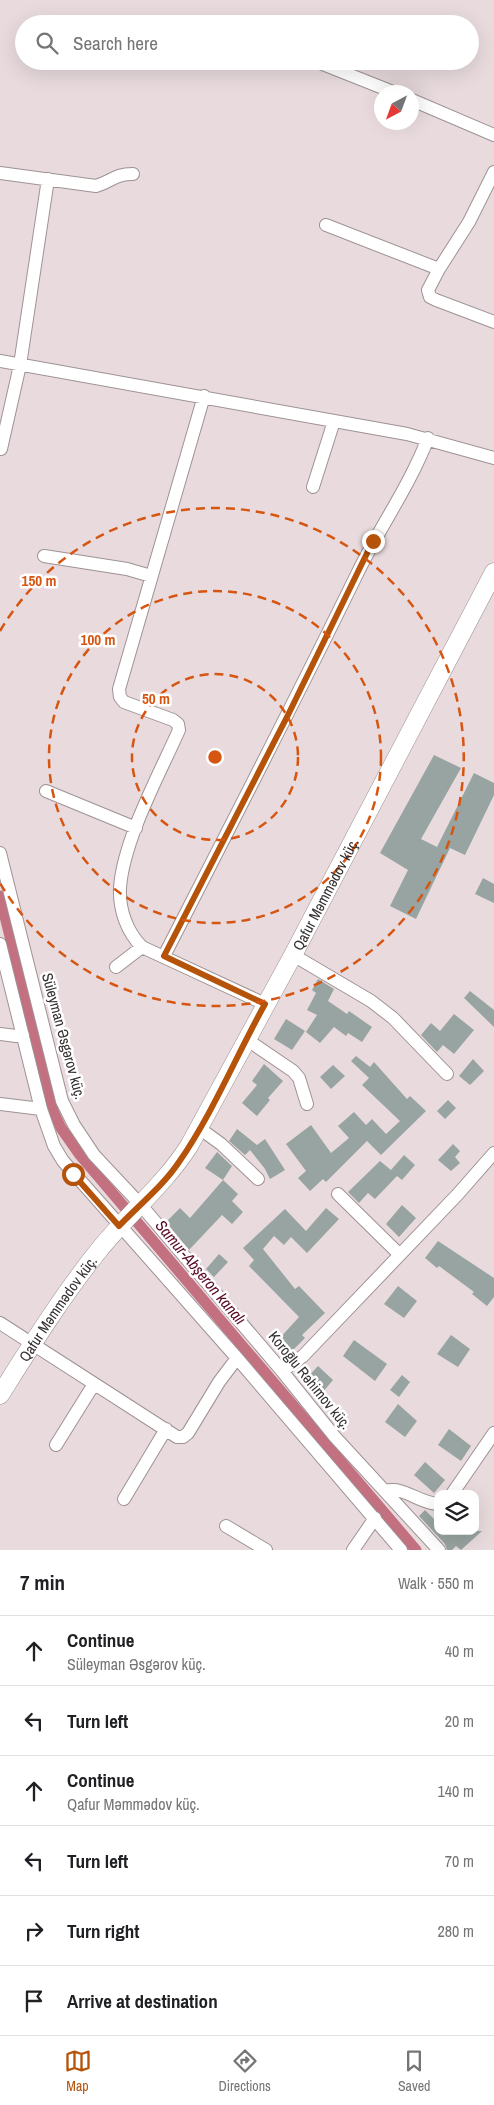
<!DOCTYPE html>
<meta charset="utf-8">
<style>
body{margin:0;font-family:"Archivo Narrow",sans-serif;background:#f6f6f6;color:#202124}
.controls{position:absolute;right:15px;bottom:15px;display:grid;overflow:hidden;border-radius:10px;box-shadow:0 5px 20px #0002}
.controls button{width:45px;height:45px;display:grid;place-items:center;padding:0;border:0;border-bottom:1px solid #e0e0e0;background:#fff;color:#202124;font:25px sans-serif}
.compass{position:absolute;left:374px;top:85px;width:45px;height:45px;border-radius:50%;background:#fff;box-shadow:0 5px 20px #0002;rotate:221deg}
.stop{position:absolute;width:15px;height:15px;margin:-11px;border:4px solid #b45309;border-radius:50%;background:#fff}
.stop.end{background:#b45309;border-color:#fff;box-shadow:0 1px 5px #0008}
.list{margin:0;padding:0;list-style:none}
h2{display:flex;justify-content:space-between;align-items:center;height:65px;margin:0;padding:0 20px;font-size:21px}
h2 small{font-size:16px;font-weight:400;color:#757577}
.list li{display:grid;grid-template-columns:32px 1fr auto;gap:15px;align-items:center;box-sizing:border-box;height:70px;padding:0 20px;border-top:1px solid #e0e0e0}
.list b{display:block;font-size:19px;white-space:nowrap}
.list p{margin:0;font-size:16px;white-space:nowrap;color:#757577}
.list em{font-size:16px;font-style:normal;color:#757577}
.icon{flex:none;width:28px;height:28px;fill:none;stroke:currentColor;stroke-width:2;stroke-linecap:round;stroke-linejoin:round}
.map{position:relative;flex:none;width:494px;height:1550px;overflow:hidden}
.search{position:absolute;background:#fff;box-shadow:0 5px 20px #0002;left:15px;right:15px;top:15px;height:55px;display:flex;align-items:center;gap:12px;box-sizing:border-box;padding:0 18px;border-radius:28px;color:#757577;font-size:19px}
.sheet{height:485px;background:#fff}
nav{display:flex;justify-content:space-around;align-items:center;box-sizing:border-box;height:70px;border-top:1px solid #e0e0e0;background:#fff;font-size:14px;color:#757577}
nav a{display:grid;justify-items:center;gap:2px}
nav .on{color:#b45309}
.map>svg:first-child{display:block}
.lines{fill:none;stroke-linecap:round;stroke-linejoin:round}
.canal{stroke:#c37081;stroke-width:11}
.building{fill:#98a4a1}
.street-casing{stroke:#9e9293;stroke-width:14}
.secondary-casing{stroke:#9e9293;stroke-width:19}
.street{stroke:#fff;stroke-width:12}
.secondary{stroke:#fff;stroke-width:18}
.route{stroke:#b45309;stroke-width:6}
.ring{fill:none;stroke:#d65510;stroke-width:2.5;stroke-dasharray:9 6}
.labels{text-anchor:middle;dominant-baseline:central;stroke-width:5;stroke-linejoin:round;paint-order:stroke}
.street-label{font-size:15px;fill:#342f30;stroke:#fff}
.water-label{font-size:16px;font-style:italic;fill:#590b25;stroke:#fff}
.centre{fill:#d65510;stroke:#fff;stroke-width:2.5}
.ring-label{font-size:15px;text-anchor:middle;font-weight:bold;fill:#d65510;stroke:#fff;stroke-width:5;stroke-linejoin:round;paint-order:stroke}
</style>
<div class="map">
<svg width="494" height="1550" viewBox="0 0 494 1550">
<rect width="100%" height="100%" fill="#e9dbdd"/>
<g class="lines">
<path class="canal" d="M0,896L53,1111L61,1128L80,1155L416,1550"/>
</g>
<path class="building" d="M434,755L461,768L421,839L437,847L474,773L494,783V795L465,855L450,848L416,919L390,906L408,870L380,853Z
M483,878L494,884V903L475,894Z
M318,979L334,989L328,1001L347,1014L349,1011L372,1027L362,1042L348,1033L346,1036L334,1027L320,1043L306,1032L317,1015L307,1010L316,993L312,990Z
M470,991L494,1010V1027L464,998Z
M454,1014L474,1030L454,1054L443,1045L437,1052L421,1035L431,1023L440,1031Z
M286,1019L305,1031L292,1050L274,1039Z
M356,1056L370,1067L374,1062L407,1099L410,1096L426,1111L381,1155L367,1141L326,1182L323,1179L310,1191L298,1178L306,1171L286,1144L311,1125L331,1153L349,1138L338,1126L354,1112L366,1125L372,1119L386,1134L400,1121L362,1085L369,1078L351,1061Z
M473,1059L484,1071L470,1085L459,1076Z
M264,1064L283,1081L268,1098L270,1100L257,1116L242,1103L257,1085L252,1081Z
M333,1065L345,1076L331,1089L320,1077Z
M448,1100L456,1108L445,1119L437,1111Z
M237,1129L257,1145L265,1139L285,1170L270,1179L265,1169L250,1150L245,1155L229,1141Z
M453,1144L460,1151L455,1157L460,1163L451,1171L438,1160Z
M217,1152L232,1166L223,1180L205,1168Z
M404,1155L415,1165L402,1180L397,1176L375,1199L368,1193L359,1203L348,1192L380,1161L391,1170Z
M223,1180L238,1194L232,1201L243,1212L232,1224L222,1215L189,1250L166,1222L180,1208L190,1218Z
M402,1205L416,1218L399,1237L386,1224Z
M326,1208L339,1219L307,1253L291,1237L284,1245L274,1236L263,1249L295,1289L299,1286L325,1313L302,1335L305,1338L291,1352L278,1340L299,1317L249,1266L254,1260L243,1248L285,1209L306,1231Z
M438,1241L494,1278V1297L487,1306L472,1294L474,1292L439,1266L437,1268L425,1258Z
M219,1254L228,1262L214,1277L206,1269Z
M398,1286L417,1301L404,1318L384,1304Z
M451,1335L470,1349L458,1367L437,1354Z
M354,1340L387,1364L375,1381L343,1356Z
M318,1366L333,1380L322,1393L306,1379Z
M402,1375L410,1382L399,1397L390,1390Z
M398,1404L417,1421L405,1437L385,1422Z
M449,1429L471,1446L461,1461L438,1445Z
M425,1462L445,1480L434,1493L414,1475Z
M425,1510L438,1523V1531H482L461,1550L456,1546L452,1550H447L445,1544L419,1516Z"/>
<g class="lines">
<defs>
<path id="street" d="M315,61L393,92
M412,100L494,135
M494,172L469,222L439,269L428,290L430,297L436,300L494,322
M0,173L96,186C113,181 114,174 133,174
M326,225L439,269
M0,361L407,434L494,458
M204,396L119,689L120,697L124,702L173,720L178,724L179,730C159,775 123,841 120,888C119,910 127,932 142,947L265,1004
M1,449L20,365L48,179
M313,487L334,421
M44,556L127,569L151,576
M46,791L136,828
M0,853L62,1101L74,1125L94,1155L140,1204L282,1371L335,1437L439,1550
M0,944L41,1109L54,1146L63,1161L237,1358L401,1550
M293,955L371,1001L393,1018L447,1074
M164,956C229,829 295,701 358,572C380,527 410,485 428,438
M116,967L142,947
M0,1034L16,1036L23,1035
M246,1039L293,1071L299,1078L307,1104
M0,1104L41,1109
M199,1128L221,1144L258,1179
M338,1194L399,1254
M0,1323L177,1437H183L188,1433L219,1382L237,1358
M282,1371L303,1356L458,1194L494,1153
M56,1445L94,1384
M385,1491C405,1486 418,1503 438,1504
M452,1494L494,1433
M124,1499L166,1429
M226,1526L266,1550
M353,1550L375,1518"/>
<g id="secondary">
<path id="s1" d="M0,1395C31,1346 62,1296 99,1250C128,1214 164,1185 189,1146L293,955L494,572"/>
</g>
</defs>
<use href="#street" class="street-casing"/>
<use href="#secondary" class="secondary-casing"/>
<use href="#street" class="street"/>
<use href="#secondary" class="secondary"/>
</g>
<g class="lines">
<path class="route" d="M73,1174L119,1226C139,1205 163,1186 179,1162C213,1113 236,1056 265,1004L164,956L288,715L373,541"/>
</g>
<g class="ring">
<circle cx="215" cy="757" r="83"/>
<circle cx="215" cy="757" r="166"/>
<path d="M0 631A249 249 0 1 1 0 883"/>
</g>
<g class="labels">
<g class="street-label">
<text stroke="none"><textPath href="#s1" startOffset="600">Qafur Məmmədov küç.</textPath></text>
<text transform="translate(64 1036) rotate(75)">Süleyman Əsgərov küç.</text>
<text stroke="none"><textPath href="#s1" startOffset="104">Qafur Məmmədov küç.</textPath></text>
<text transform="translate(310 1380) rotate(51)">Koroğlu Rəhimov küç.</text>
</g>
<g class="water-label">
<text transform="translate(201 1272) rotate(50)">Samur-Abşeron kanalı</text>
</g>
</g>
<circle cx="215" cy="757" r="8" class="centre"/>
<g class="ring-label">
<text x="39" y="586">150 m</text>
<text x="98" y="645">100 m</text>
<text x="156" y="704">50 m</text>
</g>
</svg>
<div class="controls">
<button><svg class="icon" aria-label="layers" viewBox="0 0 24 24"><path d="M12 4l9 5-9 5-9-5zM3 14l9 5 9-5"/></svg></button>
</div>
<svg class="compass" viewBox="-18 -18 36 36"><path d="M0-13l5 13h-10z" fill="#e53935"/><path d="M0 13l5-13h-10z" fill="#757577"/></svg>
<div class="stop" style="left:73px;top:1174px"></div>
<div class="stop end" style="left:373px;top:541px"></div>
<div class="search"><svg class="icon" aria-label="search" viewBox="0 0 24 24"><circle cx="10" cy="10" r="6"/><path d="M15 15l6 6"/></svg>Search here</div>
</div>
<section class="sheet">
<h2>7 min<small>Walk · 550 m</small></h2>
<ul class="list">
<li><svg class="icon" aria-label="ahead" viewBox="0 0 24 24"><path d="M12 20V5M6 11l6-6 6 6"/></svg><div><b>Continue</b><p>Süleyman Əsgərov küç.</p></div><em>40 m</em></li>
<li><svg class="icon" aria-label="left" viewBox="0 0 24 24"><path d="M17 20v-9H6M10 6l-5 5 5 5"/></svg><div><b>Turn left</b></div><em>20 m</em></li>
<li><svg class="icon" aria-label="ahead" viewBox="0 0 24 24"><path d="M12 20V5M6 11l6-6 6 6"/></svg><div><b>Continue</b><p>Qafur Məmmədov küç.</p></div><em>140 m</em></li>
<li><svg class="icon" aria-label="left" viewBox="0 0 24 24"><path d="M17 20v-9H6M10 6l-5 5 5 5"/></svg><div><b>Turn left</b></div><em>70 m</em></li>
<li><svg class="icon" aria-label="right" viewBox="0 0 24 24"><path d="M7 20v-9h11M14 6l5 5-5 5"/></svg><div><b>Turn right</b></div><em>280 m</em></li>
<li><svg class="icon" aria-label="arrive" viewBox="0 0 24 24"><path d="M6 21V4h12l-3 4 3 4H6"/></svg><div><b>Arrive at destination</b></div></li>
</ul>
</section>
<nav>
<a class="on"><svg class="icon" aria-label="map" viewBox="0 0 24 24"><path d="M3 6l6-2 6 2 6-2v14l-6 2-6-2-6 2zM9 4v14M15 6v14"/></svg>Map</a>
<a><svg class="icon" aria-label="directions" viewBox="0 0 24 24"><path d="M12 3l9 9-9 9-9-9zM9 14v-3h6M13 9l2 2-2 2"/></svg>Directions</a>
<a><svg class="icon" aria-label="saved" viewBox="0 0 24 24"><path d="M7 4h10v16l-5-4-5 4z"/></svg>Saved</a>
</nav>
